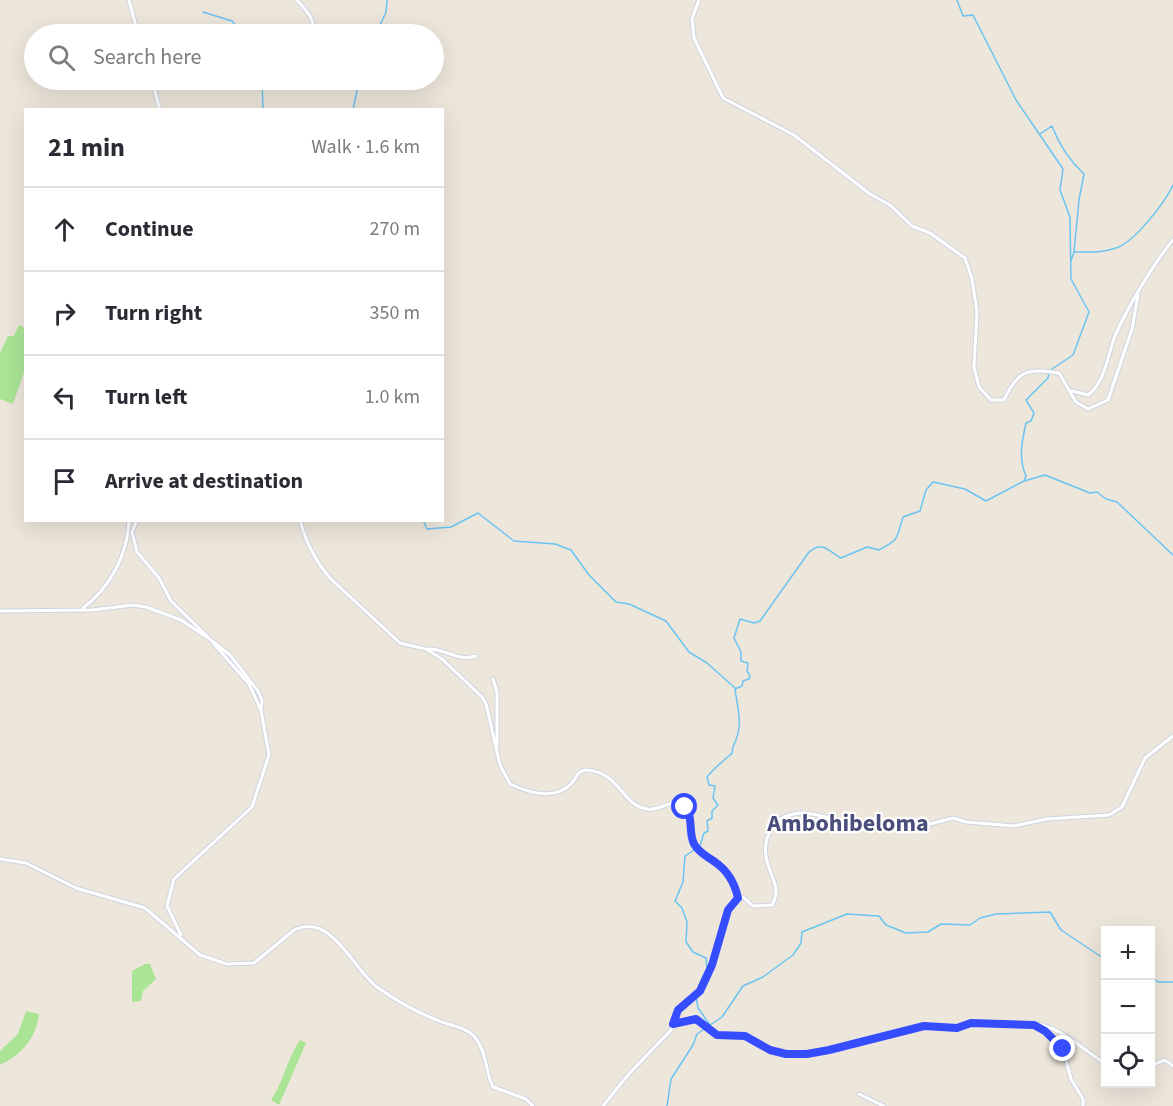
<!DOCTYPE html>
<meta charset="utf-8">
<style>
body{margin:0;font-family:"Source Sans 3",sans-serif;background:#f2f2f3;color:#2b2b33}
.controls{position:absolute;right:18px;bottom:18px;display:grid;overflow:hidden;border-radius:0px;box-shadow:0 6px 24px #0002}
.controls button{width:54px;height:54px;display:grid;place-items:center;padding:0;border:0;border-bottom:2px solid #e1e1e2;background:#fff;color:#2b2b33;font:30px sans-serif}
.stop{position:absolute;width:18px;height:18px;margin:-14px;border:4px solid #364cff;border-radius:50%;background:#fff}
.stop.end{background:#364cff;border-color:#fff;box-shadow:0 2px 6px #0008}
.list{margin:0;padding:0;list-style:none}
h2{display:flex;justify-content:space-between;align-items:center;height:78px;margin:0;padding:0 24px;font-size:26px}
h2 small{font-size:20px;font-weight:400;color:#7c7c81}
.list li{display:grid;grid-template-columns:39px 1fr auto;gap:18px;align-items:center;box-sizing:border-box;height:84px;padding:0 24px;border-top:2px solid #e1e1e2}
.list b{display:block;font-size:22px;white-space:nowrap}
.list em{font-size:20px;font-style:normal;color:#7c7c81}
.icon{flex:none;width:33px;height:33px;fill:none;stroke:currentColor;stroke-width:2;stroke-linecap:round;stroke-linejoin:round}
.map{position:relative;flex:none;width:1173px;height:1106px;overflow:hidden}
.search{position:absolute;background:#fff;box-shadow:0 6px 24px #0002;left:24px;top:24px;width:420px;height:66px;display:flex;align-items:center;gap:15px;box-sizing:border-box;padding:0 21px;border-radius:33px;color:#7c7c81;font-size:22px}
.panel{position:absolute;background:#fff;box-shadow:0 6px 24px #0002;left:24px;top:108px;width:420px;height:414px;border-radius:0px}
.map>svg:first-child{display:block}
.green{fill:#aae596}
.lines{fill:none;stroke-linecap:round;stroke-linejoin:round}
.stream{stroke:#6ac4f2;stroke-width:1.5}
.minor-casing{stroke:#d0d3e3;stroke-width:5}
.minor{stroke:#fff;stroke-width:3}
.route{stroke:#364cff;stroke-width:8}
.labels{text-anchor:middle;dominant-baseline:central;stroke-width:4.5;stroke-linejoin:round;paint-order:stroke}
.quarter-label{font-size:24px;font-weight:bold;fill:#494e7c;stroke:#fff}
</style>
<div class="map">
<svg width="1173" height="1106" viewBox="0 0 1173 1106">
<rect width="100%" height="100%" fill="#ede6db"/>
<path class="green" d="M19,325L25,328V369L13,404L0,399V353L8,336H14Z
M145,964H150L156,979L143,991L141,1001L132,1002V971Z
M26,1011L39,1014C36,1039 21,1055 0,1065V1051L18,1034Z
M300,1040L306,1043L279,1105L271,1100C284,1081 287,1059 300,1040Z"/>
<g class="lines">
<path class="stream" d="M203,12L232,21L243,34
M376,34L386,12L387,0
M262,80L263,110
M353,110L359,80
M1040,134L1052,126C1059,145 1070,161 1084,174L1079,200L1074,252
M1071,261L1074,252C1089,252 1102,253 1116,248C1135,242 1165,202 1173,185
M1024,481L1045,475L1090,493L1097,492L1106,499L1117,502L1173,555
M423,520L427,529L451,527L478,513L514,541L555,544L571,550L589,575L616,602L629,604L666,621L689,652L707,663L735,688
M1150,976L1158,982H1173
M696,992L707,968L706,958L693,952L686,942L687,922L682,908L675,901L683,882L685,856L700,846L704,833L708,831L707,821L712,818V811L718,805L713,798L715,786L709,785L707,777C715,767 721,763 730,755C735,752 731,752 733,747C744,724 738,712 735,689L742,686L743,681L749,679L750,676L747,671L748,663L741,661V652L734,638L740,619L754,623L760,621L809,552C823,540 829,552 841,558L867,547L879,550C900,539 896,539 903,517L920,511L926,490L933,482L965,489L986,501L1024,481L1026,476C1018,458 1022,441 1026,423L1031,421L1034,413L1026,400L1048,378L1049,371L1073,355L1089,312L1071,279L1070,217L1060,190L1063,169L1016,100L973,15L963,16L957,0
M696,997L698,1008L710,1025
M667,1106L671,1079L693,1045L697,1034L722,1017L743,986L763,977L793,955L801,943L802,932L847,914L879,916L886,925L906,933L928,932L941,924L970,925L980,918L996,914L1050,912L1061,930L1106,960"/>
<defs>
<path id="minor" d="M129,0L138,34
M297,0C305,10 316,18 312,31
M699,0L692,19L694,38L723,98L794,135L870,194L890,205L912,226L930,233L965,258L972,279L977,312L974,367L979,387L991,400H1004C1017,372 1026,367 1059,373L1076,402L1088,409L1108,400L1132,329L1138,295
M152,80L160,110
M1072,391L1088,395C1106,381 1107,356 1115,336C1126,310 1155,261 1173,240
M137,520L132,532L137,552L159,578L171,601L210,639
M300,520C306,543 316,563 332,580L400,643L426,649L442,659L482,697L486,704L500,765L510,784C529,793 554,801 571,784C576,779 577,770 587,770C621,773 621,805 647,809C659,811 668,802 678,802C698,818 685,827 694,844C708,868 729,862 738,897
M83,608C110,588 128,554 129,520
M0,611L92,610L133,605L146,607L181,620L211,640L230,655L258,691L262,700L261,710L269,755L252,807L174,879L167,906L181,935
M214,644L249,684L260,708
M429,649C446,649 459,662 476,656
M493,679L497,692V747
M0,859L26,863L76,888L145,908L200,955L227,964L254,963L294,930C331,912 352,968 377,987C395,1000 416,1012 437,1020C449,1026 464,1026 474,1036C487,1051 485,1071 493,1087L526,1099L533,1106
M673,1023L696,1019L717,1035L745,1036L770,1050L786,1054L829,1050L935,1025L957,1027L971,1023L1034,1025L1045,1031L1063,1049L1071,1079L1083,1099V1106
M1018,1025C1050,1015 1081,1049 1106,1064
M1150,1066L1165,1060L1173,1066
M859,1094L884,1106
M603,1106L628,1075L671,1030L678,1010L700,991L712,965L728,911L738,898L743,897L753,906L772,905C783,887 768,874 766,856C763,837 774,818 793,814C824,807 875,844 899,821L926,825L953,818L966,822L1014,826L1047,819L1109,815L1122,807L1145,758L1173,736"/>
</defs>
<use href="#minor" class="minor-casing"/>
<use href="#minor" class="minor"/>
</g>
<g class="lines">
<path class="route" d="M685,807C694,819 688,832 694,844C700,854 707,856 715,862C728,871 735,884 738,898L728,910L712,965L700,991L678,1010L673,1024L696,1019L717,1035L745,1036L770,1050L786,1054H807L829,1050L924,1026L957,1028L971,1023L1034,1025L1045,1031L1063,1049"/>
</g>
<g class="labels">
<g class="quarter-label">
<text x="848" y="823">Ambohibeloma</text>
</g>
</g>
</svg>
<div class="controls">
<button>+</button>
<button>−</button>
<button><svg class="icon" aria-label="locate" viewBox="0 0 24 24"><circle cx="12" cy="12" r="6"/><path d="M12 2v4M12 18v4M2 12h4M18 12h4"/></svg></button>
</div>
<div class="stop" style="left:685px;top:807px"></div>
<div class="stop end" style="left:1063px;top:1049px"></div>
<div class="search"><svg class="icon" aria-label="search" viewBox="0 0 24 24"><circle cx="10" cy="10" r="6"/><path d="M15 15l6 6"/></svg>Search here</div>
<section class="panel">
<h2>21 min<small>Walk · 1.6 km</small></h2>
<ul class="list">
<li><svg class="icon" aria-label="ahead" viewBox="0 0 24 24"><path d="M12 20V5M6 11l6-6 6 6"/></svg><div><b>Continue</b></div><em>270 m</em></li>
<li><svg class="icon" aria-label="right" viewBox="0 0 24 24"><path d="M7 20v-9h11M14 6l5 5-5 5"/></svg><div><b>Turn right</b></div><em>350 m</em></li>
<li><svg class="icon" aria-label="left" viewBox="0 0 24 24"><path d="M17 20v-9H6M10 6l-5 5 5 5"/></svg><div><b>Turn left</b></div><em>1.0 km</em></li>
<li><svg class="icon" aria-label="arrive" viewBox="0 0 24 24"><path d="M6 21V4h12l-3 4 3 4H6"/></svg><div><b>Arrive at destination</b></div></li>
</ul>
</section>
</div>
